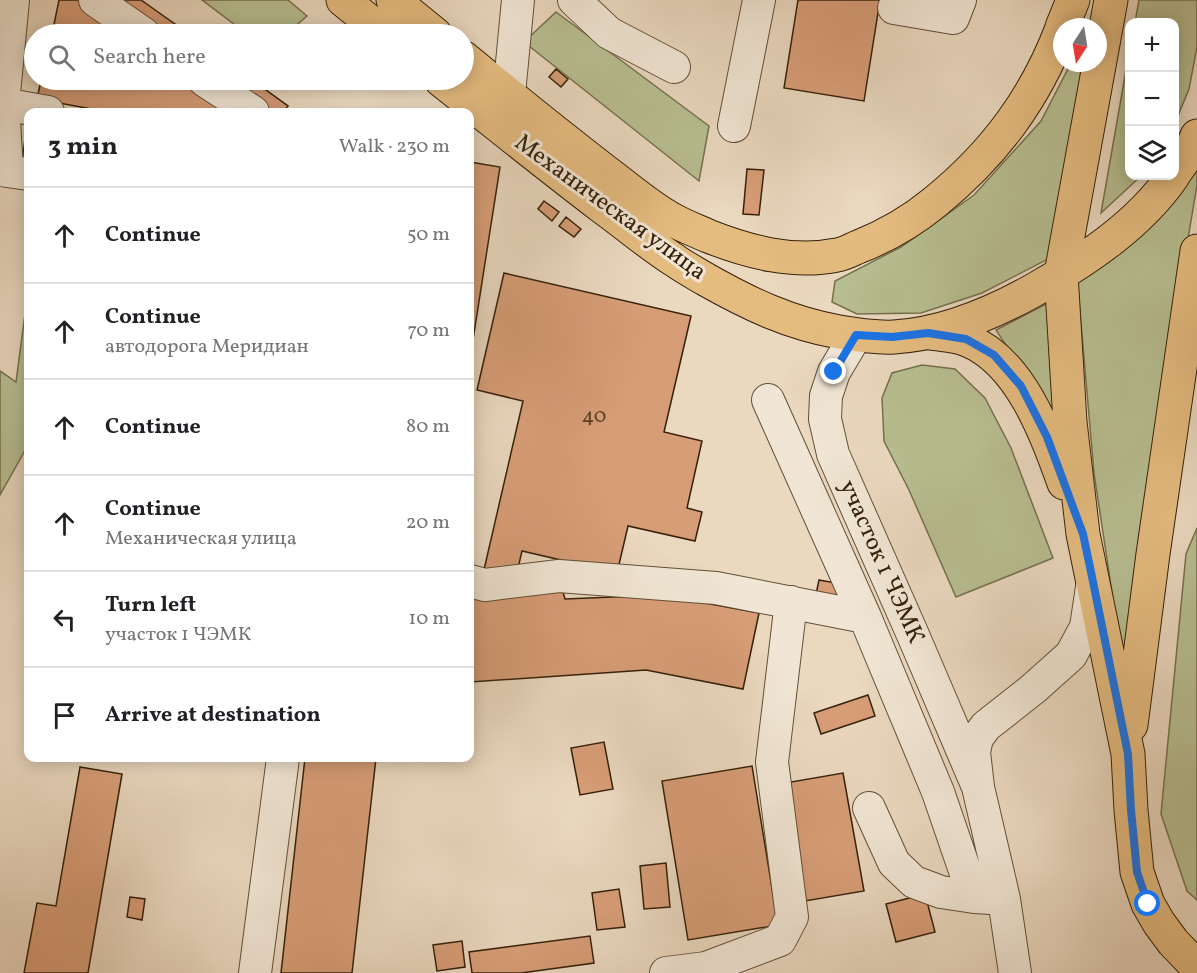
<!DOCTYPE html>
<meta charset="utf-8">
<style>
body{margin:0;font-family:Vollkorn,serif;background:#f6f6f6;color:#202124}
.controls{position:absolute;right:18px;top:18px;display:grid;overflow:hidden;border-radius:12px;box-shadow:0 3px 15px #0003}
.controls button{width:54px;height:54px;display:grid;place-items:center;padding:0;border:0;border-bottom:2px solid #e0e0e0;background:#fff;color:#202124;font:30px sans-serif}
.compass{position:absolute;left:1053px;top:18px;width:54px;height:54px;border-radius:50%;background:#fff;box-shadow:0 3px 15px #0003;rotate:192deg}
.stop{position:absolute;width:18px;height:18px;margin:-14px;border:4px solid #1a73e8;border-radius:50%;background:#fff}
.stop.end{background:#1a73e8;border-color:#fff;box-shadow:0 2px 6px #0008}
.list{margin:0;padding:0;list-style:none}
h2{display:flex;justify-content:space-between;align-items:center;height:78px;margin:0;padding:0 24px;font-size:26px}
h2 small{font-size:20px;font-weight:400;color:#757577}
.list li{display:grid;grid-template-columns:39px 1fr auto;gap:18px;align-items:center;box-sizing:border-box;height:96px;padding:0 24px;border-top:2px solid #e0e0e0}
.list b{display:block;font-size:22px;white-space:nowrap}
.list p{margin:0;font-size:20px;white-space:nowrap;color:#757577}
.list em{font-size:20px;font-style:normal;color:#757577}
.icon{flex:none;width:33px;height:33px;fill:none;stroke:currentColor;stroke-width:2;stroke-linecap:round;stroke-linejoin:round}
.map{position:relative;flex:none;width:1197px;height:973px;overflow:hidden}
.search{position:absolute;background:#fff;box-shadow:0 3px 15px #0003;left:24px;top:24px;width:450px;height:66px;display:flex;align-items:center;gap:15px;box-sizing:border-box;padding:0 21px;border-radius:33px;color:#757577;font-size:22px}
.panel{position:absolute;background:#fff;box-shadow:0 3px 15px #0003;left:24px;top:108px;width:450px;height:654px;border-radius:12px}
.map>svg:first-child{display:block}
.green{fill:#b7be91;stroke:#76704d;stroke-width:1.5}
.building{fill:#d79d77;stroke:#342109;stroke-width:1.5}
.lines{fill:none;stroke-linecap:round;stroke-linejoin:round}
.minor-casing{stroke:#624f36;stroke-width:34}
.major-casing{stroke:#342109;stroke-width:35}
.minor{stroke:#f1e6d5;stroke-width:32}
.major{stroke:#e5bc80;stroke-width:33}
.route{stroke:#1a73e8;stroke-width:8}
.labels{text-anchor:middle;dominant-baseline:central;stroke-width:6;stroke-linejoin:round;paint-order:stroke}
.number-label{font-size:21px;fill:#5d4024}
.street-label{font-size:24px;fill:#342109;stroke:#f1e6d5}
</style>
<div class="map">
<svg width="1197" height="973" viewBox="0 0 1197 973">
<rect width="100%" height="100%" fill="#ead8bf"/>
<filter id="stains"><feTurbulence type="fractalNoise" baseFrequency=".00333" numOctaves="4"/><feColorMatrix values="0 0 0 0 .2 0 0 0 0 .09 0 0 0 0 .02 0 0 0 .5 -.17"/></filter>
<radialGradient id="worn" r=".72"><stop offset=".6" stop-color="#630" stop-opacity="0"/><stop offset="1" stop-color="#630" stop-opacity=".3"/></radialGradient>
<path class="green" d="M202,0H288L307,16L286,34H247Z
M1139,0H1197V47L1189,89L1175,123L1174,22H1135Z
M556,12L709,126L699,181L524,42Z
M1129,53L1130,176H1141L1101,213Z
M1071,63H1091L1054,256L982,293L921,313L857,314L832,302L835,281L901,247L974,195L1041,121Z
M1197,169V185L1151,459L1123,665L1094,473L1077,277Z
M28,291V445L0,495V371L16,382Z
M1052,301L1063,432L996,330Z
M922,365L955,369L985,398L1011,448L1053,558L956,597L909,490L884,441L882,398L892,373Z
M1197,528V900L1187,891L1161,814L1186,554Z"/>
<path class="building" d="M59,0H85L128,34H52Z
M105,0H141L189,34H153Z
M798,0H880L864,101L784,88Z
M556,69L568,79L561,87L549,77Z
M41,80H163L203,87L236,112H108L37,99Z
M216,80H252L288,106L283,112H262Z
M28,119V161L22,160Z
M470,162L500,167L470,359Z
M747,169L764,170L759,215L743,214Z
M544,201L559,212L552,221L538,209Z
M566,217L581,229L574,237L559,226Z
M504,273L691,316L664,432L702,441L687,508L702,512L695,541L628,526L617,573L522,551L515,581L483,574L523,401L477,390Z
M819,580L842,584L839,599L816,594Z
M563,592L565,599L662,595L759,613L743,689L646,670L470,682V596Z
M868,695L875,716L821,734L814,713Z
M604,742L613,789L580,795L571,748Z
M305,758H376L352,973H281Z
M752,766L778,925L688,940L662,781Z
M80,767L122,774L88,973H24L37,903L56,906Z
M843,773L864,891L805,901L785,783Z
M666,863L670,907L644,909L640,866Z
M619,889L625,927L597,930L592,893Z
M925,894L935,932L896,942L886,904Z
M130,897L145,899L142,920L127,917Z
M590,936L594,963L521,973H472L469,952Z
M462,941L465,967L437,971L433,945Z"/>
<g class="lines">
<defs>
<path id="minor" d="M13,0L3,104L7,171L28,174
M95,0L144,34
M574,0L609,33L674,67
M894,8L953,18L960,0
M204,80L253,112
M509,94L518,0
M3,104L48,112
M734,126L759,0
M856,335L834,372L826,396L825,419L833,454L913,635L978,787
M768,400L865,617L938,792L974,897
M470,581L485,585L559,576L716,588L865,617
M869,808L894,863L914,882L941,892L974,897L991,898
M255,973L283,758
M666,973L706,968L780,940L792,917L772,762L791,602
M1015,973L1004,899L978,787L974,752L977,738L986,726L1033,689L1071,655L1086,627L1092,587"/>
<path id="major" d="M343,0L385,34
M393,0L435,34
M1111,0L1061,274L1070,422L1083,534L1128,754L1131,810L1137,872L1148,904L1159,923L1173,942L1197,967
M1062,27L1073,0
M464,58C510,96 557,134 605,171C628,188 650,208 675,221C686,227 697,231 708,236C749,252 793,264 837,255C844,254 851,250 858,247C886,236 912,221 935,202C994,154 1035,99 1062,28
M441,80C494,122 547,165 601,206C626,224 649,244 674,260C684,267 695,273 705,279C749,304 789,323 839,332C857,335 876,338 894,337C944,334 991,314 1034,290C1086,260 1139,225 1173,176
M1174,174L1191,150L1197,136
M930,333C942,335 956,335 967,340C1020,361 1046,433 1064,483
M1131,725L1153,554L1197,251"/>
</defs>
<use href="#minor" class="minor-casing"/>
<use href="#major" class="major-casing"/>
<use href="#minor" class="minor"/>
<use href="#major" class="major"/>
</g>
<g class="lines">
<path class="route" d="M834,372L856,335L892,337L928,333L966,339L994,355L1021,386L1047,437L1083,534L1091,572L1128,754L1131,810L1137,872L1148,904"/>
</g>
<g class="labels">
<g class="number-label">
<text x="594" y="416">40</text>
</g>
<g class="street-label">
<text transform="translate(610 208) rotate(36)">Механическая улица</text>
<text transform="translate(881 562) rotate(66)">участок 1 ЧЭМК</text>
</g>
</g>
<rect width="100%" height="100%" filter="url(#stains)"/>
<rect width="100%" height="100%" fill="url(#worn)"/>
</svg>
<div class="controls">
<button>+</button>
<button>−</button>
<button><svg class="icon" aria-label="layers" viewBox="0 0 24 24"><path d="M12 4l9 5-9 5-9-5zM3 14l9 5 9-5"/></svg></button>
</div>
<svg class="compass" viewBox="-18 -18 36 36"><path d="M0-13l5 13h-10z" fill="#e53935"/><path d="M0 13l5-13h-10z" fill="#757577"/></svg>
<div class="stop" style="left:1148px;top:904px"></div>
<div class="stop end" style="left:834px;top:372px"></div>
<div class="search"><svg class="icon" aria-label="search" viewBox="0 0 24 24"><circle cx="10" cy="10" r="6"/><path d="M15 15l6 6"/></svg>Search here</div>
<section class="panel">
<h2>3 min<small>Walk · 230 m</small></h2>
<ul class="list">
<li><svg class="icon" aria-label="ahead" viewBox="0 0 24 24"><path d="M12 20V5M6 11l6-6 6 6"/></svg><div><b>Continue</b></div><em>50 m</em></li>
<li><svg class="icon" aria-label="ahead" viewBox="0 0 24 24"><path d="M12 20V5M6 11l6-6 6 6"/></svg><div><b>Continue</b><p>автодорога Меридиан</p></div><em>70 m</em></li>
<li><svg class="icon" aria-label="ahead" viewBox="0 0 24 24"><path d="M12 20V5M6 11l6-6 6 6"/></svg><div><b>Continue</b></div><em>80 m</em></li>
<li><svg class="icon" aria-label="ahead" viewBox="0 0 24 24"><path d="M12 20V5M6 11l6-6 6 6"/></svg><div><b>Continue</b><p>Механическая улица</p></div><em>20 m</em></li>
<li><svg class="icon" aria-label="left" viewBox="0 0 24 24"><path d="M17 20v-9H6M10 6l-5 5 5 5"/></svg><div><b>Turn left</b><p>участок 1 ЧЭМК</p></div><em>10 m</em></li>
<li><svg class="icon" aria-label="arrive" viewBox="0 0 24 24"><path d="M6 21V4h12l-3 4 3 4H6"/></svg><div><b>Arrive at destination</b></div></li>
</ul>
</section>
</div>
